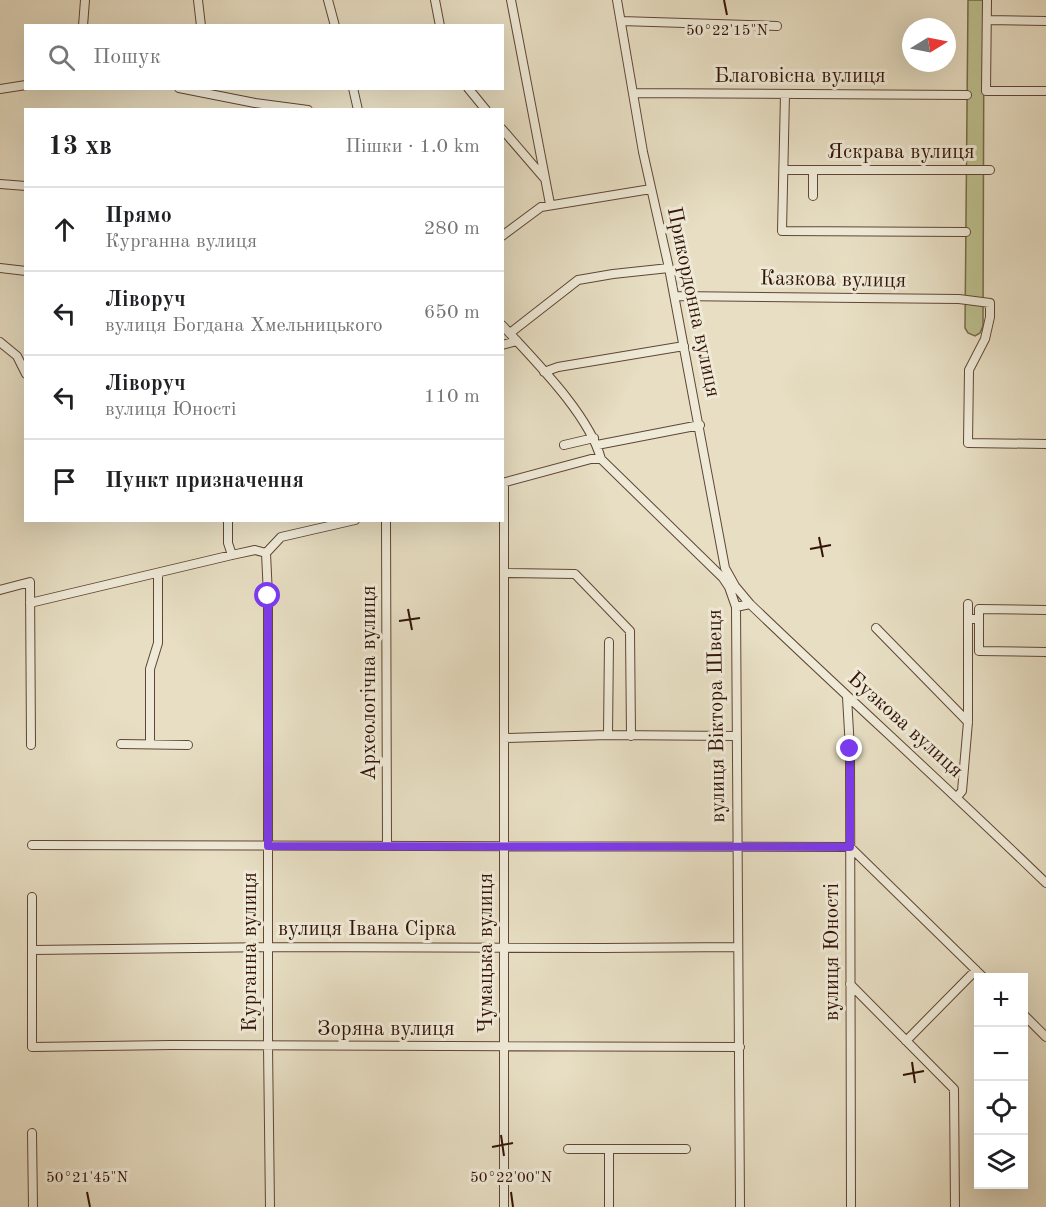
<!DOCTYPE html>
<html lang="uk">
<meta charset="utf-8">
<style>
body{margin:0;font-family:"Old Standard TT",serif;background:#f6f6f6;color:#202124}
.controls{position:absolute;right:18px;bottom:18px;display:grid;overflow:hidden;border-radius:0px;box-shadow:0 6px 24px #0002}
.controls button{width:54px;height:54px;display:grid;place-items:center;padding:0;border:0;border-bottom:2px solid #e0e0e0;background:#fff;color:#202124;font:30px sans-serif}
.compass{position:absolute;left:902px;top:18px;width:54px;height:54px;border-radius:50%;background:#fff;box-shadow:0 6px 24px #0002;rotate:80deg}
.stop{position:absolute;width:18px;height:18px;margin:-14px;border:4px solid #7c3aed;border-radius:50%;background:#fff}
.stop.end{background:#7c3aed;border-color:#fff;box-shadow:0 2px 6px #0008}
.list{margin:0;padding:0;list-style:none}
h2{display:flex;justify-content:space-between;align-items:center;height:78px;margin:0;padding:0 24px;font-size:26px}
h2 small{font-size:20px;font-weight:400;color:#757577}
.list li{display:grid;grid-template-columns:39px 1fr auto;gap:18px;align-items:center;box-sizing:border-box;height:84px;padding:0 24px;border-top:2px solid #e0e0e0}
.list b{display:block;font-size:22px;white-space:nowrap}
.list p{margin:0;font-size:20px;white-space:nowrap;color:#757577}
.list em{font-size:20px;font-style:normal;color:#757577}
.icon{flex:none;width:33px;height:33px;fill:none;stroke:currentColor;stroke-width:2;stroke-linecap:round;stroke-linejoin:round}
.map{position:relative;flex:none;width:1046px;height:1207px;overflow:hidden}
.search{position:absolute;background:#fff;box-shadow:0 6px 24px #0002;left:24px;top:24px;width:480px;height:66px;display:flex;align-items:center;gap:15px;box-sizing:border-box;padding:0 21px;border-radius:0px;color:#757577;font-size:22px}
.panel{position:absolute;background:#fff;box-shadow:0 6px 24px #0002;left:24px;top:108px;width:480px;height:414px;border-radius:0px}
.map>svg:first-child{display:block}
.green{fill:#bcc08f;stroke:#786a4a;stroke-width:1.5}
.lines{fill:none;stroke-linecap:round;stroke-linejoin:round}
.minor-casing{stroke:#604634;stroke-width:10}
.minor{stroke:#efead8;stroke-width:8}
.route{stroke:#7c3aed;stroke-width:8}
.ticks{fill:none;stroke:#331305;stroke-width:2}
.labels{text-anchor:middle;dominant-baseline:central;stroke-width:6;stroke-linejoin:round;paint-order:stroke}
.street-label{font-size:21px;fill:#331305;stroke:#efead8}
.ticks-label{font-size:15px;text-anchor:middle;fill:#331305;stroke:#efead8;stroke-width:6;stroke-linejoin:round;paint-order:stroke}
</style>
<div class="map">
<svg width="1046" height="1207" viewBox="0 0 1046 1207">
<rect width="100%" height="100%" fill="#e7dec3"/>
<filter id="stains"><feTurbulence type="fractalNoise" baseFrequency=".00333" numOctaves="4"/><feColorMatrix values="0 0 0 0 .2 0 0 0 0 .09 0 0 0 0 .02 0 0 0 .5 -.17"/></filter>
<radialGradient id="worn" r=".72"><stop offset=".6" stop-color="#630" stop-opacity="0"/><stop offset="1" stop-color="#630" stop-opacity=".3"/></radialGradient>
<path class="green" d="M968,0H984L983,326L980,333L975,336L968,333L965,328Z"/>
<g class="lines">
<defs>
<path id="minor" d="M198,0L201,26
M328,0L335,26
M435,0L440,26
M511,0L550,204
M617,0L643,152L669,268L725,568L735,586L750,604
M987,0L986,91H1046
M987,20L1046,21
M621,21L777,26
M83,26L85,0
M179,88L255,103L308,110
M353,88L358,110
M468,88L486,110
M0,89L26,85
M633,93L967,95
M785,94L782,231L966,232
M502,129L545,179
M784,170H990
M0,184L26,186
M813,196V170
M502,236L541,207L651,189
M0,268L26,271
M675,296L959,299L990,303V317L985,339L969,370L968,443L1046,444
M502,325C534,360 589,414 601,459
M510,333L578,280L613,274L669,268
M0,342L17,356L26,374
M502,345L517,341
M544,372L558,367L684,346
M564,445L594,438
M597,445L700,425
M601,459L723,578L729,587L736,607L740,1207
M502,483L591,459H601
M504,483V1207
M228,520V543L232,555
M386,520L387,846
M266,553L268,596V1046L270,1207
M504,573L575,574L630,631L631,736
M0,590L30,582L31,745
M30,603L232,555L255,550L266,553L281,537L355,520
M736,607L750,604C848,698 949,789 1046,883
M968,619H979V651L1046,652
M979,619V609L1046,610
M876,628L968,722
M847,697L850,749L851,1207
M608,735L609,642
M504,738L608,735L736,736
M121,744L188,745
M150,744V669L158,643V573
M957,797L962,791L968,722V604
M32,845L850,847L984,978
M32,897V1047L171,1045L740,1047
M32,950L268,947L602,948L738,947
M850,984L954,1089L955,1207
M1024,1015L1046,1037
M906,1041L976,970
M32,1133L33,1207
M568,1149H686
M609,1149V1207"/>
</defs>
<use href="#minor" class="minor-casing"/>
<use href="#minor" class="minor"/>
</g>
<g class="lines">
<path class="route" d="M268,596V846L850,847V749"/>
</g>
<path class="ticks" d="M724,0L727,15M819,537L823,557M810,549L831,545M408,609L412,630M399,621L420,618M912,1062L915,1083M903,1075L924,1071M501,1135L504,1156M492,1147L513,1143M87,1192L90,1207M511,1192L513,1207"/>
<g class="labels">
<g class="street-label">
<text x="800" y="76">Благовісна вулиця</text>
<text x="901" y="152">Яскрава вулиця</text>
<text transform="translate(833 280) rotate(1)">Казкова вулиця</text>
<text transform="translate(693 302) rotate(78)">Прикордонна вулиця</text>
<text transform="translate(369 683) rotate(-90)">Археологічна вулиця</text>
<text transform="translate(717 716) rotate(-91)">вулиця Віктора Швеця</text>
<text transform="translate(905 725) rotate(42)">Бузкова вулиця</text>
<text x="367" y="929">вулиця Івана Сірка</text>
<text transform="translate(250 952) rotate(-90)">Курганна вулиця</text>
<text transform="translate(832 952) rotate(-90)">вулиця Юності</text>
<text transform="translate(486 953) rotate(-90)">Чумацька вулиця</text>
<text x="386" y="1029">Зоряна вулиця</text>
</g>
</g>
<g class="ticks-label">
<text x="727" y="35">50°22'15"N</text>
<text x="87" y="1182">50°21'45"N</text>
<text x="511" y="1182">50°22'00"N</text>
</g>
<rect width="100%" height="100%" filter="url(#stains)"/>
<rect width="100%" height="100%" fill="url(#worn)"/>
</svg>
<div class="controls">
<button>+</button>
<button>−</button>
<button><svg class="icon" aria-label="locate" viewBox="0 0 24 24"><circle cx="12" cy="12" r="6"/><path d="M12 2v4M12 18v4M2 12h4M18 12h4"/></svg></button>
<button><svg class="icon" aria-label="layers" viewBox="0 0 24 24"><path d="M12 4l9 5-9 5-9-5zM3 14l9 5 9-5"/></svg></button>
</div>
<svg class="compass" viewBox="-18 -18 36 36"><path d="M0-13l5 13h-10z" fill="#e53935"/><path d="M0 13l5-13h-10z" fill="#757577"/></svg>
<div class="stop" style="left:268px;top:596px"></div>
<div class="stop end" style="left:850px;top:749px"></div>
<div class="search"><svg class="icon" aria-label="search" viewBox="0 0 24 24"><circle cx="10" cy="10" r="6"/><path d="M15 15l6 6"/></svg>Пошук</div>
<section class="panel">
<h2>13 хв<small>Пішки · 1.0 km</small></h2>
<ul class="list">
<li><svg class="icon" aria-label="ahead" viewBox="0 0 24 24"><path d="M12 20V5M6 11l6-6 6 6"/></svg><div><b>Прямо</b><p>Курганна вулиця</p></div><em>280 m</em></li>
<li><svg class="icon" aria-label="left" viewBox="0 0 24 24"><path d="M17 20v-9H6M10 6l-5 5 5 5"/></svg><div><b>Ліворуч</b><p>вулиця Богдана Хмельницького</p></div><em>650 m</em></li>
<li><svg class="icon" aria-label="left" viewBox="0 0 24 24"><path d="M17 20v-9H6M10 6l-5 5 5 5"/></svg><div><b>Ліворуч</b><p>вулиця Юності</p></div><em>110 m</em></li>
<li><svg class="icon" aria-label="arrive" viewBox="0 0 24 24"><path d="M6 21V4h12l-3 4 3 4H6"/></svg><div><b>Пункт призначення</b></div></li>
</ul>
</section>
</div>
